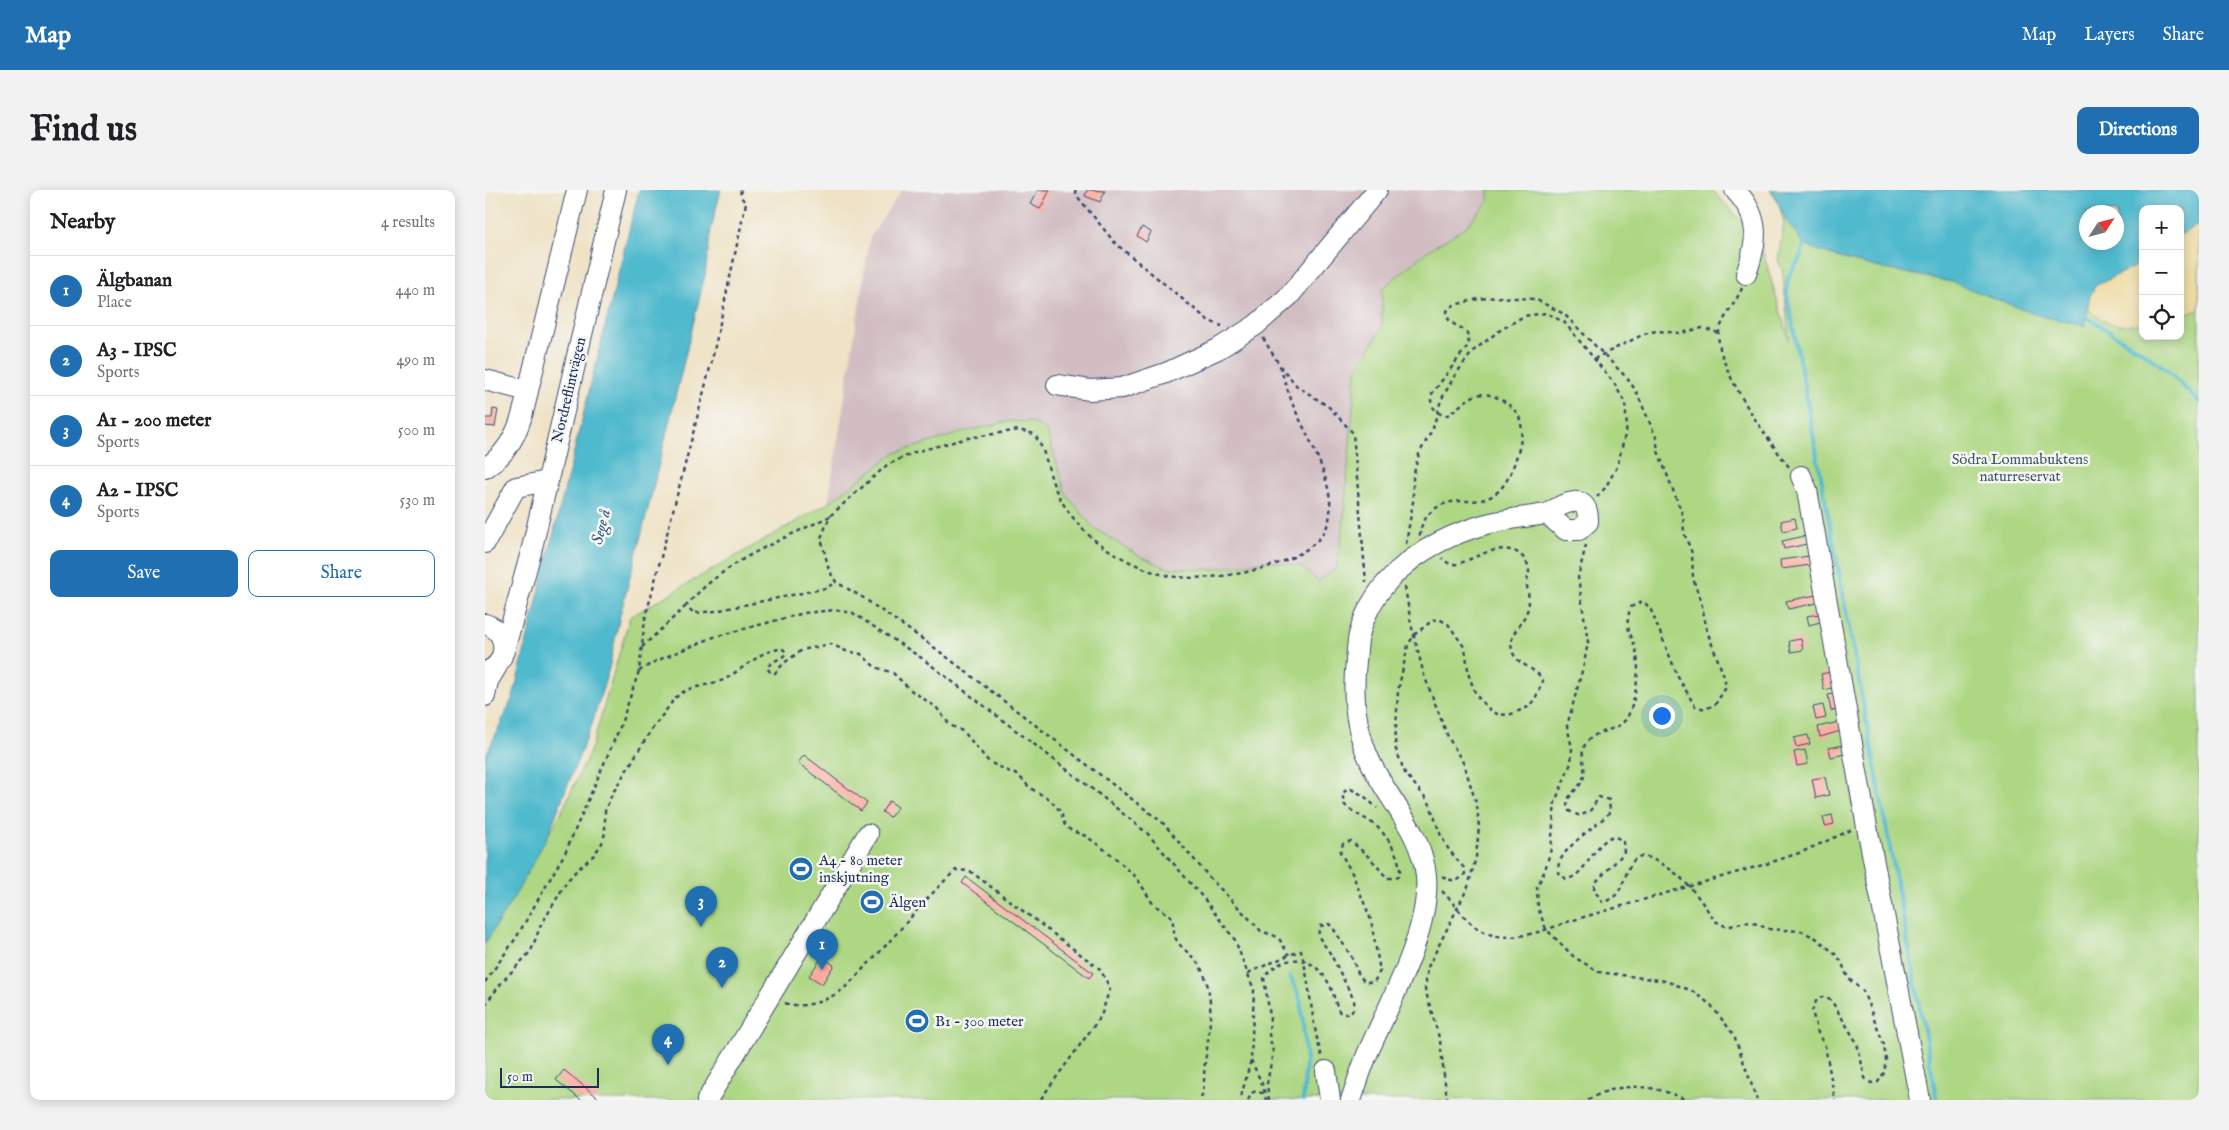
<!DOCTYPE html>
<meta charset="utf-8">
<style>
body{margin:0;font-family:"IM FELL English",serif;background:#f2f2f2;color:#202124}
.controls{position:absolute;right:15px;top:15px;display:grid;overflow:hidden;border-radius:10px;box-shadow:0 2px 12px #0003}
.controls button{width:45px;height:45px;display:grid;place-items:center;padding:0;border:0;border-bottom:1px solid #e0e0e0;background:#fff;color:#202124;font:25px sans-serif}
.compass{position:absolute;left:1594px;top:15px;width:45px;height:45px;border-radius:50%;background:#fff;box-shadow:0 2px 12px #0003;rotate:54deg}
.scale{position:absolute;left:15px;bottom:12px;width:99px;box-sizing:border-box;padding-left:5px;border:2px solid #1b2f5e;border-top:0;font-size:14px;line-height:18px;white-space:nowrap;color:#1b2f5e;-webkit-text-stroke:4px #f6f6f2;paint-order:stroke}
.you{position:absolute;left:1176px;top:525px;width:18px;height:18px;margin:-12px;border:4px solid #fff;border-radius:50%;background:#1a73e8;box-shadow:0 0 0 8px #1a73e833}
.badge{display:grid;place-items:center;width:32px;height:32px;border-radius:50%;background:#1f6fb2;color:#fff;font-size:16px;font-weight:700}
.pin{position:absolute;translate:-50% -41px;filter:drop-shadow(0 1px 2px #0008)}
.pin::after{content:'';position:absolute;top:26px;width:18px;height:15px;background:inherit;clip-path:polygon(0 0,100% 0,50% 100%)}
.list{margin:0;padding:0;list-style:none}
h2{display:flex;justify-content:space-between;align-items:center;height:65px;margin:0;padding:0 20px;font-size:21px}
h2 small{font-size:16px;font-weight:400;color:#757577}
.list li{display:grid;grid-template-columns:32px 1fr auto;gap:15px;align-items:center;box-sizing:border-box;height:70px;padding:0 20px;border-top:1px solid #e0e0e0}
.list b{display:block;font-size:19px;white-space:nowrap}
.list p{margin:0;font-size:16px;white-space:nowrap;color:#757577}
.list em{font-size:16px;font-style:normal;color:#757577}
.actions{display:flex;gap:10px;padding:15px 20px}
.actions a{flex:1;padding:11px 0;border:1px solid #1f6fb2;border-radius:10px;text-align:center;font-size:18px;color:#1f6fb2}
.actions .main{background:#1f6fb2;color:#fff}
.icon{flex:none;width:28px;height:28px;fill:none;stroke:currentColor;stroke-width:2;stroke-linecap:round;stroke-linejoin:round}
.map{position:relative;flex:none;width:1714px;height:910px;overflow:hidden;border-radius:10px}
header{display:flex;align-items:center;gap:30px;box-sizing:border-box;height:70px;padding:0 25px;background:#1f6fb2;color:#fff}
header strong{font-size:24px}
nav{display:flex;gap:28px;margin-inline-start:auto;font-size:18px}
.intro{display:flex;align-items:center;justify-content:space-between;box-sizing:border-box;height:120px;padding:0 30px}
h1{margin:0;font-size:35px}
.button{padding:12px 22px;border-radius:10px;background:#1f6fb2;color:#fff;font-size:18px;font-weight:700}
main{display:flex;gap:30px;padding:0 30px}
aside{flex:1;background:#fff;border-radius:10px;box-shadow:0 2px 12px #0003}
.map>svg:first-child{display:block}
.industrial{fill:#d2bec2}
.green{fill:#add783;stroke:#648370;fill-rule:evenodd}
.sand{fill:#eeda9e;stroke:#84847e}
.water{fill:#50b9cd;stroke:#367496;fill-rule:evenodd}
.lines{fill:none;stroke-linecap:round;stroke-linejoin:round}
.stream{stroke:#50b9cd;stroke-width:4}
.building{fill:#fca69b}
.minor-casing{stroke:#3b4a6d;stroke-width:22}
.path{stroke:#3b4a6d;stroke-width:2.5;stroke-dasharray:4 4;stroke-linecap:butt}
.minor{stroke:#fff;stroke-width:20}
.labels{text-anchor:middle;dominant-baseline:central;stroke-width:5;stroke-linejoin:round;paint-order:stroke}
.street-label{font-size:15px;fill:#1b2f5e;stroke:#f6f6f2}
.park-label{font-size:15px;fill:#405967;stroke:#f6f6f2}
.poi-label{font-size:15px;fill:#1b2f5e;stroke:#f6f6f2;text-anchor:start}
.water-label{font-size:16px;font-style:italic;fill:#2b587f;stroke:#f6f6f2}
</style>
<header>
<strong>Map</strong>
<nav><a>Map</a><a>Layers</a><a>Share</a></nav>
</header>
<div class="intro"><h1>Find us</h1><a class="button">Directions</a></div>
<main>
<aside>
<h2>Nearby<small>4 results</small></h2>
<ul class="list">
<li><span class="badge">1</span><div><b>Älgbanan</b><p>Place</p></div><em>440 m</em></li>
<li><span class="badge">2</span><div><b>A3 - IPSC</b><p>Sports</p></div><em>490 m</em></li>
<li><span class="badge">3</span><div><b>A1 - 200 meter</b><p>Sports</p></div><em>500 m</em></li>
<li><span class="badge">4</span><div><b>A2 - IPSC</b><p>Sports</p></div><em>530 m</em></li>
</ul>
<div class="actions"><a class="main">Save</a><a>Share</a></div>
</aside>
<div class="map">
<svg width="1714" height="910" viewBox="0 0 1714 910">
<rect width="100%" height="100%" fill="#f6f6f2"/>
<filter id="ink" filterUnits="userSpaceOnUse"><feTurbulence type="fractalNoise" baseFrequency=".02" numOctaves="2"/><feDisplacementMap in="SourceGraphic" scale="10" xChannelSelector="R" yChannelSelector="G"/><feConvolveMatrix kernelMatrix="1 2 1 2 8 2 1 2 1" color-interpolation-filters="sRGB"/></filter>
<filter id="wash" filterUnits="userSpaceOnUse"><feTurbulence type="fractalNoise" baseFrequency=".0096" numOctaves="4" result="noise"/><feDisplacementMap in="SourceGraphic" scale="20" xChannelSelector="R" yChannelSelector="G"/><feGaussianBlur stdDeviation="1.12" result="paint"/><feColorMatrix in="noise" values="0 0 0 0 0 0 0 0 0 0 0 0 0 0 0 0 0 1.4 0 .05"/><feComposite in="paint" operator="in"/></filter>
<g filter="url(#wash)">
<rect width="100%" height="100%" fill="#efe2c5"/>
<path class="industrial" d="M417,0H1004V11L981,37L942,61L897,99V137L871,181L858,336L851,379L833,391L815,376L783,371L729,379L682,378L651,364L610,339L581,304L573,283L524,231L482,241L410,263L343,313L385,47Z"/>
<path class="green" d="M1004,0H1227L1274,49L1304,150L1298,84L1293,69L1299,33L1294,15L1285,0H1714V910H0V752L77,621L107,557L145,427L343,313L410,263L482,241L524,231L548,232L562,242L581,304L610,339L651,364L682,378L729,379L783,371L815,376L833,391L851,379L858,336L871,181L897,137V99L942,61L981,37L1004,11ZM1658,19H1695V146H1658ZM1602,22H1632V52H1602Z"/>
<path class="sand" d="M1714,34V120L1695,125V45Z
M1658,72V133C1634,137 1622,136 1604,120V108L1610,96Z"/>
<path class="water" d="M154,0H236L226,39L220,85L162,323L135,425L124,478L107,534L62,647L32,702L0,753V567L28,507Z
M1287,0H1714V34L1695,45V19H1658V72L1610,96L1604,108L1600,136L1552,125L1467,92L1395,78L1355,68L1319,55L1301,30ZM1602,22H1632V52H1602Z"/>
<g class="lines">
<path class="stream" d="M1319,55L1315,68L1303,87L1302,104L1452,910
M1603,128L1656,161L1681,179L1714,212
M805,786L815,808L818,834L821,871L818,910"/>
</g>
<g id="blocks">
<path class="building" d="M553,0H565L555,19L545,14Z
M602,0L620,1L615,12L600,6Z
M657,37L666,42L661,52L652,46Z
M8,219L13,220L10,237L0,236V228H7Z
M1310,328L1312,338L1298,341L1296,331Z
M1320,346L1322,354L1299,359L1297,351Z
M1325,366L1326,375L1296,379L1295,370Z
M1331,405L1332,413L1303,419L1301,411Z
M1334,424L1335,432L1324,435L1322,426Z
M1316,449L1318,460L1306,462L1304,451Z
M1346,482L1350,497L1339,500L1336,484Z
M1349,504L1352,520L1346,521L1343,505Z
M1338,515L1341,528L1331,530L1328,517Z
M1354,532L1356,541L1335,547L1333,537Z
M1323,545L1325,554L1311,557L1309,548Z
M1358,555L1360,564L1346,567L1344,558Z
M1320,560L1323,574L1312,576L1309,562Z
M319,565L382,613L376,621L313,573Z
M1340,587L1344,605L1331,608L1327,589Z
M404,611L413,617L405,627L397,622Z
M1347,625L1349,634L1340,636L1338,627Z
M481,687L608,783L604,788L477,693Z
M337,767L349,775L337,794L324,786Z
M79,880L116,910H96L71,890Z"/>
</g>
</g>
<g filter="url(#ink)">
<use href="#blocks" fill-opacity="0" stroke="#3b4a6d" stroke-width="1"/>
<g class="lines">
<defs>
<path id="minor" d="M1250,0C1276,27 1273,51 1261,84
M0,190L43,201L92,0
M572,195L605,200L637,198L681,183L733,159L771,135L804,106L892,0
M0,278C28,261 37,231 43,201
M1316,286L1322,300L1381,632L1435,910
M0,353L31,297L63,291
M0,434C25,441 24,475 0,482
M19,461L46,362L131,0
M0,506L3,491L12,476
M841,881L845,910
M222,910L383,644
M866,910C872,893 877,876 884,860C905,812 946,739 941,686C937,642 902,609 885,571C870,539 867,506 871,471C872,463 872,453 874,445C889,386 943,351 998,335C1019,329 1041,327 1062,324L1081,340H1094L1103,332C1104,300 1078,313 1062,324"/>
</defs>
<use href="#minor" class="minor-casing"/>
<path class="path" d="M590,0L592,6L630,53L724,131L737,136
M1257,98C1251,113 1238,126 1234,142C1228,174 1284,251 1304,277
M778,148L795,176L812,196L844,217L868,243L881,392
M1109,169L1159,144L1171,141L1196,143L1217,138L1234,143
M795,176C799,189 803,202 808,215C822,247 856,301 842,336C825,379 724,393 684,386C658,381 627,364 607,348C592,335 577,315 569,296C562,277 561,261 549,244L534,240L483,248L430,262L402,275L345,326L336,348L344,380L351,392L377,407L446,455L678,633L725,688L776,741L793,747L804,765
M345,326C293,352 240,370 201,416L209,423L230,421L341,398L351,392
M935,346C935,337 939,329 946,322C967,303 988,317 1007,306C1021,298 1028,279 1032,265C1036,253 1039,238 1034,227C1028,214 1006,201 992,205C980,208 972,221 960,226C950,222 945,216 946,205L984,154L982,143C975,134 961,136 962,121L969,115L993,109L1012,107L1050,109L1079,124L1142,188L1151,201L1171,247L1173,261L1198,326L1199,343L1207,363L1208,388L1217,416L1222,441L1240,489V499L1230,515L1220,519L1210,516L1193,487L1166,420L1161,414L1156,412L1146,417C1137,440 1149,445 1152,465C1155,480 1150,516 1141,529C1132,542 1111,539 1102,552C1092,564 1103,576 1098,589C1093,602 1077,606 1084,621L1095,626L1105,621L1114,607L1124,610L1125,622C1112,637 1071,659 1073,682L1081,689C1100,688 1109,651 1129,646L1138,651L1139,663L1110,693L1109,699L1117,712C1140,708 1137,684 1149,670C1155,663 1164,667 1171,671C1198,684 1213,706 1230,731L1242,737L1260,732L1269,733L1284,739L1316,741L1331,748L1349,763L1356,771L1363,788L1378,801L1399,855L1401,870L1399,883L1393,892L1386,893L1380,888L1372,853L1346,810L1337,807L1332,809L1327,821L1333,843L1340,856L1350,910
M921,354L928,312V287L934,264L948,238L956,210L970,185L988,161L1014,141L1039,126L1061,123L1079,132L1129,193L1140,213L1142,237L1132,277L1120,298L1111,308
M1101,355L1093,387L1103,452L1099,474L1082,536L1087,558L1086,573L1070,612L1066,659L1060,680L1052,697L1053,718L1061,739L1089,767L1114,782L1181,791L1207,801L1226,815L1249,845L1272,910
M920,397L926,434L939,485L963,547L979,574L992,616L994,637L991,667L983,697L943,777L940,799L955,851L962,910
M157,457L201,416
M154,481L171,471L229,447L319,423L350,420L368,423L438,469L615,605L662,643L720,710L750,750L769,800L766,870L755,910
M957,686C965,691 973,693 980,684L979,678L964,660L956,646L944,612L920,583L910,557L913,501L923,455L929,445L948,430L954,429L963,434L980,458L984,486L991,505L1004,519L1012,524L1024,525L1043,517L1050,509L1058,491C1052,477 1031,476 1027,460C1023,443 1039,434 1043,418C1045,410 1043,404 1042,396C1041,390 1044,386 1044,381C1044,371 1034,361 1025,360C1003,355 977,377 967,374C963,374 960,371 957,368
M957,701C968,712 977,726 989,736C1016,757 1053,743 1082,732L1281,674L1317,662L1366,640
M763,783L804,765L816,761C826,796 826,833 837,867
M0,792L31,748L80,663L135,537L154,481L160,429L227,170L261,13L255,6L256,0
M300,813C317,819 339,812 354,802C363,796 371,786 379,778C411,747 438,710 471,680L485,681L615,779L625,798L616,826L555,910
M0,815L17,792L46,761L55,737L82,691L91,681L109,665L117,653L120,643V621L127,604L165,542L190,508L201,500L239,490L279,463L297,458L301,462C299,470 287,469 282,478L286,483H290L299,473L317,460L346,454L361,461L376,464L390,477L408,483L427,501L451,517L465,535L479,542L504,572L534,586L545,598L564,609L576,622L580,636L587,641L601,646L627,665L652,688L668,714L686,726C689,733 688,742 691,749C696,759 708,765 714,775C732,803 724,842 720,873C718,886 721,897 715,910
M766,870L778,896L781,910
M763,910L767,903L771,901L780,904
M784,910L782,894L788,862L784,844L785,826L779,788C785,778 797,771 808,770C825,767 840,784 846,798C850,807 850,816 856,824C867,825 870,819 869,810L845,763L833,746L835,736L844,734L848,738L866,766L874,785L880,792H889L895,781L886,730L867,683L855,662L858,654L866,651L886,669L902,688H911L915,684C916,668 903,646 891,636C880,627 868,624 858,613V604L860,601L866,599L879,606L892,618
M953,910L962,908L974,910
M1103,910C1135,891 1168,894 1201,910"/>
<use href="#minor" class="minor"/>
</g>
</g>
<defs>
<symbol id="stadium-disc" viewBox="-11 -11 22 22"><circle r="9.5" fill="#1f6fb2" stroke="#f6f6f2"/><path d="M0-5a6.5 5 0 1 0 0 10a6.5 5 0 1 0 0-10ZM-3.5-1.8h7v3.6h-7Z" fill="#fff"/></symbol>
</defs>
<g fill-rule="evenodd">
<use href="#stadium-disc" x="302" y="665" width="28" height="28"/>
<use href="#stadium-disc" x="373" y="698" width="28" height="28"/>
<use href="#stadium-disc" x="418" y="817" width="28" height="28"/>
</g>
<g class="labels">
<g class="street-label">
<text transform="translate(84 200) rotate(-77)">Nordreflintvägen</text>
</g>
<g class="park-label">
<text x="1535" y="269">Södra Lommabuktens<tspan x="1535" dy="17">naturreservat</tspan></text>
</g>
<g class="poi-label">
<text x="334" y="670">A4 - 80 meter<tspan x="334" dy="17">inskjutning</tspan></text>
<text x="404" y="712">Älgen</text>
<text x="450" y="831">B1 - 300 meter</text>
</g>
<g class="water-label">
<text transform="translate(117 337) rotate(-76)">Sege å</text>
</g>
</g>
</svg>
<div class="controls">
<button>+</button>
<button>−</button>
<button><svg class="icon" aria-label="locate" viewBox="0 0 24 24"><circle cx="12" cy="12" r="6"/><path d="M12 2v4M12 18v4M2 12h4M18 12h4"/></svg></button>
</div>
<svg class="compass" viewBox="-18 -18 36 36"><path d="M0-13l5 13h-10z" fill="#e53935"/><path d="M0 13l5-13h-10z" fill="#757577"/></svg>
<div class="scale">50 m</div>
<div class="you"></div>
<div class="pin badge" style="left:337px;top:780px">1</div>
<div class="pin badge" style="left:237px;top:798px">2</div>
<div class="pin badge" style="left:216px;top:737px">3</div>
<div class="pin badge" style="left:183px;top:875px">4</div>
</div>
</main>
